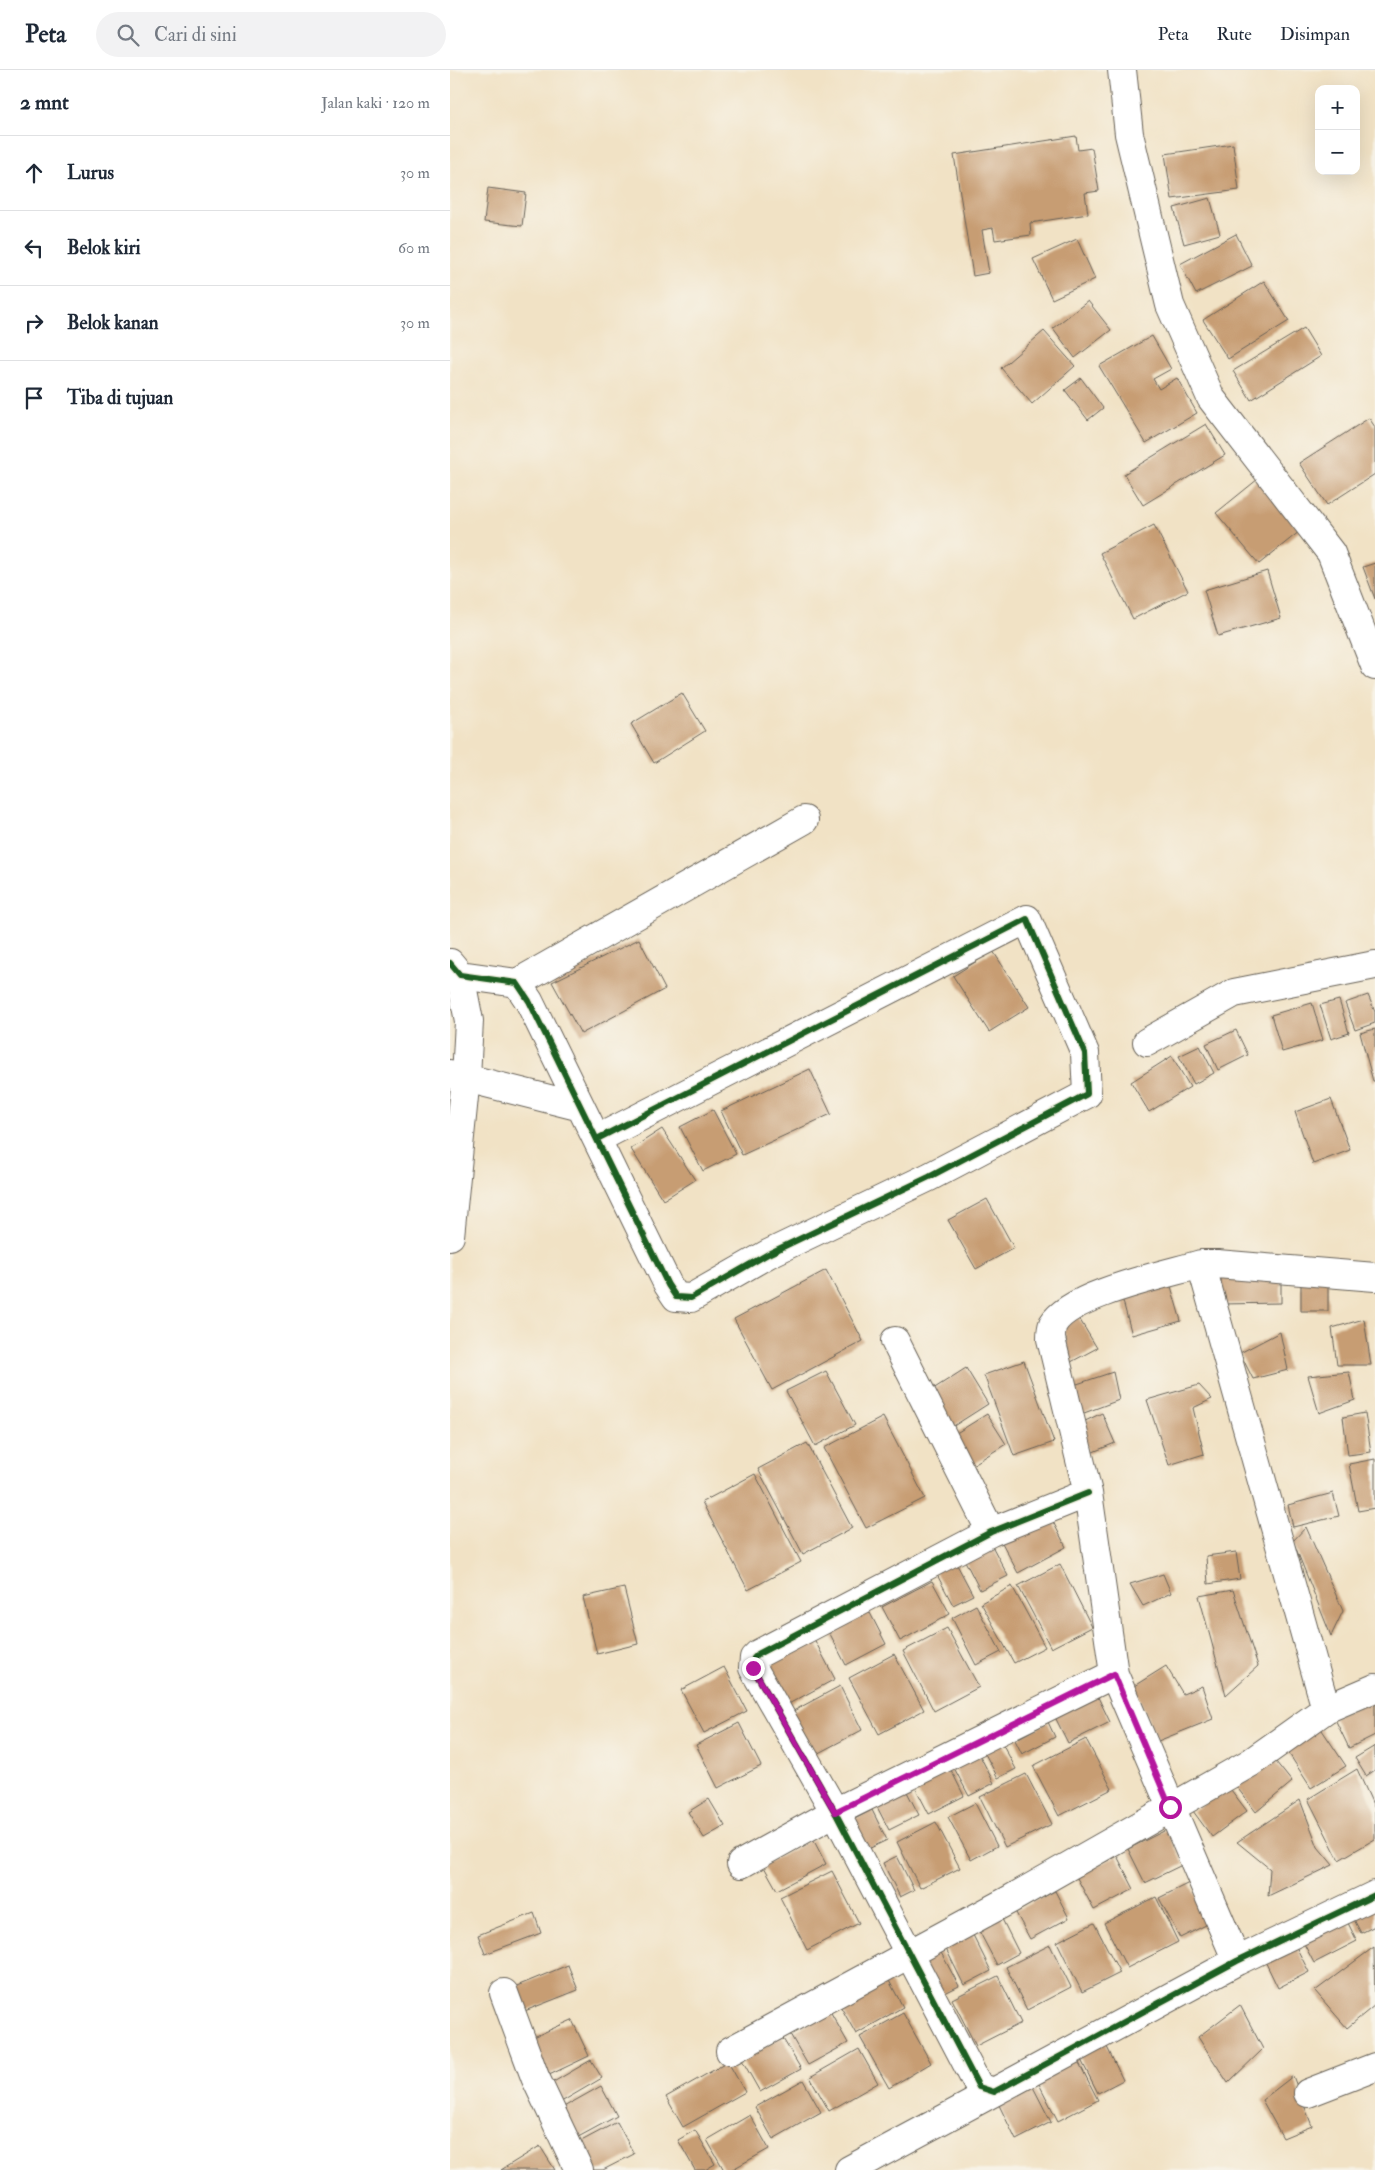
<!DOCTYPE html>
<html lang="id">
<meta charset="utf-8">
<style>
body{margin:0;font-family:"IM FELL Double Pica",serif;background:#f2f2f3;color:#1f2937}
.controls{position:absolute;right:15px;top:15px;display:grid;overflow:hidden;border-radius:10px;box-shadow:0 5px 20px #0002}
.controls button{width:45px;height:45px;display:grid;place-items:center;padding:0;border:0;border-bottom:1px solid #e0e1e3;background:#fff;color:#1f2937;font:25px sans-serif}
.stop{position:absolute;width:15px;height:15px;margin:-11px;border:4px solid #b5179e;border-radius:50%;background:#fff}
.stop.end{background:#b5179e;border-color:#fff;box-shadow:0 1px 5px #0008}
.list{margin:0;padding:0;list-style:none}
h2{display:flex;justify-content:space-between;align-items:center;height:65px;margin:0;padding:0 20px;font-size:21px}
h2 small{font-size:16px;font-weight:400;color:#747a83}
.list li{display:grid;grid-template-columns:32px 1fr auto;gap:15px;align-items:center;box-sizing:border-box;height:75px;padding:0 20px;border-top:1px solid #e0e1e3}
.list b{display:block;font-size:19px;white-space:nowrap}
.list em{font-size:16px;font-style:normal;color:#747a83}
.icon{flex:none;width:28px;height:28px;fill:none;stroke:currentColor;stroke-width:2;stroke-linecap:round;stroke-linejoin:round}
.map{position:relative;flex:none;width:925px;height:2100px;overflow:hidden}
header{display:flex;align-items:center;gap:30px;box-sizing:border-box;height:70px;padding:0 25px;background:#fff;border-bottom:1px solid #e0e1e3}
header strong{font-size:24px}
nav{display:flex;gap:28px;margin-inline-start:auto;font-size:18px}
.search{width:350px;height:45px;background:#f2f2f3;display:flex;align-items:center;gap:12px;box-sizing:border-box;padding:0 18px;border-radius:28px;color:#747a83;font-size:19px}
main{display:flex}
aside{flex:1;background:#fff}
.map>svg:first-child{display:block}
.building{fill:#c79d73}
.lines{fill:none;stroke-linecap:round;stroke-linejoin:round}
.street-casing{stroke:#676157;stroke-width:30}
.street{stroke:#fff;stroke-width:28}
.cycleway-casing{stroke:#f7f3e8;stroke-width:9}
.cycleway{stroke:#1b5e20;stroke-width:6}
.route{stroke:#b5179e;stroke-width:6}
</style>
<header>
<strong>Peta</strong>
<div class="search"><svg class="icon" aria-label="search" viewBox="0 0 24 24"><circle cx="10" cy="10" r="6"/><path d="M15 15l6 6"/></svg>Cari di sini</div>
<nav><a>Peta</a><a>Rute</a><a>Disimpan</a></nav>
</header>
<main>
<aside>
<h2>2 mnt<small>Jalan kaki · 120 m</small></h2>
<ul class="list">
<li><svg class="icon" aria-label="ahead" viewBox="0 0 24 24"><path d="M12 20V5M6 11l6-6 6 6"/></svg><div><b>Lurus</b></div><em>30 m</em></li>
<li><svg class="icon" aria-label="left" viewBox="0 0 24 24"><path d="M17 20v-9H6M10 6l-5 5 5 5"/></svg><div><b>Belok kiri</b></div><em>60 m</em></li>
<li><svg class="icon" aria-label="right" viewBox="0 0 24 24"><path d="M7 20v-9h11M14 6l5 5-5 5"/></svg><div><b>Belok kanan</b></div><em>30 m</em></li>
<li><svg class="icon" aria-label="arrive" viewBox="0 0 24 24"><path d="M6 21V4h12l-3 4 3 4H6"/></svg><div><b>Tiba di tujuan</b></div></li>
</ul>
</aside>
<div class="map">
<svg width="925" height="2100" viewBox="0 0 925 2100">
<rect width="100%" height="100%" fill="#f7f3e8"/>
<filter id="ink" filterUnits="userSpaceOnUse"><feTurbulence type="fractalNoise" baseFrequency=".02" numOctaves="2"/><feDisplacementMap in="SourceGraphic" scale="10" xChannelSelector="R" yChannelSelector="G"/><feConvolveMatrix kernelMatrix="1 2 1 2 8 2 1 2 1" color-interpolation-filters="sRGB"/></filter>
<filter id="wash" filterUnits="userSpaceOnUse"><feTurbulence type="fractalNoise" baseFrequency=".0096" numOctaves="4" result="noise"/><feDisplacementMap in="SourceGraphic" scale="20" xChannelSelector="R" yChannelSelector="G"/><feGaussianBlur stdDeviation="1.12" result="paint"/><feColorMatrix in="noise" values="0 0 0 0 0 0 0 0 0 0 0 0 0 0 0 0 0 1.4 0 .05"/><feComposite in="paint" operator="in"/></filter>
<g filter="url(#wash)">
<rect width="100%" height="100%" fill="#f1e2c5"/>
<g id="blocks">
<path class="building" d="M626,66L628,80L642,78L649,121L635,123L638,144L580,153L581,165L545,170L543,158L532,160L539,203L523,206L504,85Z
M783,74L789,120L722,129L715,84Z
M38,118L76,123L72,156L34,152Z
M760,128L770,164L734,174L724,138Z
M786,164L802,196L746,224L730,194Z
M627,169L645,209L602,229L583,189Z
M814,211L839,251L778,289L753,250Z
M638,231L661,260L625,288L603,258Z
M854,258L871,286L801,330L783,301Z
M594,261L625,296L582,334L551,298Z
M702,266L721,299L703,309L709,319L727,308L747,343L696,373L649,296Z
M631,308L653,338L638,350L615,320Z
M919,348L925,357V404L877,435L849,393Z
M756,354L775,385L693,435L674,404Z
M808,409L850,461L809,494L766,443Z
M704,455L738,521L683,549L650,483Z
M925,493V529L913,497Z
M817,501L831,548L768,566L754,520Z
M232,623L255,661L204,693L181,654Z
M189,869L215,919L131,964L102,912Z
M543,881L579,937L539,962L503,906Z
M918,925L925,942V953L905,960L895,933Z
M889,930L899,963L881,969L870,935Z
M862,933L873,970L832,982L821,945Z
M925,959V1011H923L910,963Z
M786,960L798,985L768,1000L756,974Z
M750,976L764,1003L744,1014L729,986Z
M722,986L740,1017L699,1042L681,1012Z
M360,999L381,1044L292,1085L271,1041Z
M881,1029L900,1080L863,1094L845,1042Z
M263,1040L286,1084L253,1101L230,1057Z
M212,1059L245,1110L213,1130L181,1079Z
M537,1129L564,1178L526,1199L498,1150Z
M376,1200L413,1271L322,1320L284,1249Z
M831,1201V1233L771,1234V1202Z
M718,1206L731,1251L682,1265L670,1220Z
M851,1206H878V1241H851Z
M627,1245L647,1278L621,1292L613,1257Z
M914,1249L921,1295H887L882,1258Z
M830,1262L838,1300L803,1309L790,1283Z
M574,1291L604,1372L564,1386L534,1305Z
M516,1298L538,1334L502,1357L480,1321Z
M376,1301L405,1355L365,1376L336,1321Z
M663,1302L669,1330L626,1346L624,1315Z
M899,1302L905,1330L869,1343L858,1306Z
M749,1315L762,1329L743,1338L754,1384L719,1395L697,1330Z
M652,1343L665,1373L638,1384L631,1353Z
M915,1343L921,1382L898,1385L893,1347Z
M537,1344L556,1374L519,1397L500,1367Z
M433,1347L475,1428L416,1458L374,1378Z
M357,1373L402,1458L353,1484L308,1399Z
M925,1389V1438L908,1441L899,1394Z
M305,1404L351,1492L298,1520L252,1432Z
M883,1423L889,1446L843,1457L838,1435Z
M598,1442L616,1477L568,1503L549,1467Z
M856,1457L893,1541L881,1566L843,1471Z
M541,1474L558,1506L530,1520L514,1489Z
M786,1482L790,1509L758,1514L756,1486Z
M505,1491L523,1525L503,1535L485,1501Z
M610,1494L642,1557L601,1578L568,1516Z
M713,1504L721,1523L693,1536L680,1514Z
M482,1511L500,1544L450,1571L432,1537Z
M562,1516L595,1577L564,1593L531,1533Z
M174,1518L188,1574L147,1584L133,1527Z
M783,1520L808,1596L776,1625L749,1526Z
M526,1535L551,1582L526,1595L502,1548Z
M419,1541L436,1574L396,1595L379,1562Z
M497,1558L529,1617L484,1641L453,1581Z
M362,1565L385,1609L331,1638L308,1593Z
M444,1584L474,1640L429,1664L399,1608Z
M716,1596L733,1624L752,1616L763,1649L708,1671L684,1616Z
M274,1597L297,1641L254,1663L231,1620Z
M390,1616L412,1660L357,1689L334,1646Z
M646,1623L660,1652L618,1673L604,1645Z
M925,1627V1665L899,1678L884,1647Z
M598,1652L605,1667L572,1684L565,1670Z
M289,1653L311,1696L268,1718L246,1675Z
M870,1657L896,1696L861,1718L836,1679Z
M636,1669L662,1719L609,1746L583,1696Z
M551,1671L566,1699L548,1708L533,1680Z
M925,1676V1700L916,1706L905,1688Z
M818,1682L842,1712L806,1742L782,1711Z
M529,1684L544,1713L519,1726L503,1696Z
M907,1699L925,1739V1769L889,1790L858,1729Z
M501,1700L514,1726L479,1744L465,1717Z
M576,1704L602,1754L555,1777L530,1727Z
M778,1716L797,1741L762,1767L743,1741Z
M455,1718L469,1745L439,1760L425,1733Z
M259,1729L275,1756L254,1768L238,1742Z
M850,1730L868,1777L883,1795L818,1826L820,1799L787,1772Z
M525,1733L547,1776L521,1790L498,1747Z
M422,1740L437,1770L410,1783L395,1754Z
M486,1752L510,1798L470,1818L447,1772Z
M716,1760L734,1794L695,1813L678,1779Z
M363,1769L376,1794L327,1820L313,1795Z
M447,1786L464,1820L450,1827L433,1793Z
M667,1786L684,1819L644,1840L626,1806Z
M382,1801L409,1853L357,1880L330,1827Z
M739,1813L760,1853L730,1868L709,1828Z
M605,1821L619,1848L580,1869L565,1841Z
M706,1827L728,1872L677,1898L654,1853Z
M925,1829V1856L911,1863L900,1842Z
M84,1843L91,1863L35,1884L28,1865Z
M893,1843L907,1871L864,1893L850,1866Z
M550,1845L569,1883L547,1895L527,1857Z
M644,1853L670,1903L632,1922L607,1872Z
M522,1863L541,1901L514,1915L495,1877Z
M842,1869L859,1902L828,1918L812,1885Z
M600,1875L621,1917L577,1940L556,1897Z
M488,1877L509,1916L489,1926L469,1886Z
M924,1877L925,1935L897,1958L865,1921Z
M118,1895L128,1920L67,1944L57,1920Z
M436,1905L453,1937L406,1964L388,1932Z
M548,1906L571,1953L526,1976L502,1929Z
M790,1935L813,1979L778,2013L748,1967Z
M380,1941L398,1973L358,1995L340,1964Z
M453,1943L481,1993L439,2018L410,1967Z
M122,1950L139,1986L95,2007L77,1970Z
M332,1967L351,1999L310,2022L292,1990Z
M655,1973L673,2010L648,2023L629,1986Z
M409,1979L428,2013L379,2041L360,2007Z
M626,1987L648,2030L608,2051L586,2008Z
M141,1990L152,2008L106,2035L95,2017Z
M278,1992L295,2022L233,2057L216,2027Z
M843,2006L862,2056L833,2068L812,2030Z
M353,2010L371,2042L323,2069L305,2037Z
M582,2015L601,2052L566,2070L548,2033Z
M151,2016L167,2046L119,2072L103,2043Z
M300,2045L319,2079L281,2100H274L257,2070Z
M167,2052L184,2084L153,2100H135L122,2076Z
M245,2060L265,2094L255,2100H245L228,2070Z
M90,2076L105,2100H51Z"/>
</g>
</g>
<g filter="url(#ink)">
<use href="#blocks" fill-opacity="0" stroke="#676157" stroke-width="1"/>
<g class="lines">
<defs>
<path id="street" d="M672,0L679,64L720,235L761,328L881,483L925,596
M0,893L10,905L67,913L79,931L218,1215L226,1227L241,1228L318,1184L479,1107L637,1024L635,983L577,849L147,1069
M67,913L354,750
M697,972L784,923L925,895
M0,1004L131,1037
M0,1166L16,1007L19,951L10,905
M751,1194L876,1639
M445,1271L541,1462
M638,1423L541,1462L308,1584L304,1588L303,1598L385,1742L529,2017L544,2022L787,1891L925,1825
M291,1794L385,1742L664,1604
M787,1891L664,1604L638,1423L601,1269C601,1263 601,1259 603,1254C620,1224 718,1204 751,1194H767L925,1207
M54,1923L85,2007L129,2100
M280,1981L559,1830L800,1693L876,1639L925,1618
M858,2023L925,1997
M399,2100L544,2022"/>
</defs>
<use href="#street" class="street-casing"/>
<use href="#street" class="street"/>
<defs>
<path id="cycleway" d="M0,893L10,905L67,913L79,931L218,1215L226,1227L241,1228L318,1184L479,1107L637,1024L635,983L577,849L147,1069
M638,1423L541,1462L308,1584L304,1588L303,1598L385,1742L529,2017L544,2022L787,1891L925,1825"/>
</defs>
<use href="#cycleway" class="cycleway-casing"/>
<use href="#cycleway" class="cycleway"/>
</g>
</g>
<g class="lines" filter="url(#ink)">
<path class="route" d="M303,1598L385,1742L664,1604L720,1737"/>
</g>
</svg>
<div class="controls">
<button>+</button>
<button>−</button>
</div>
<div class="stop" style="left:720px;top:1737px"></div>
<div class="stop end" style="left:303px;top:1598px"></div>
</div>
</main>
